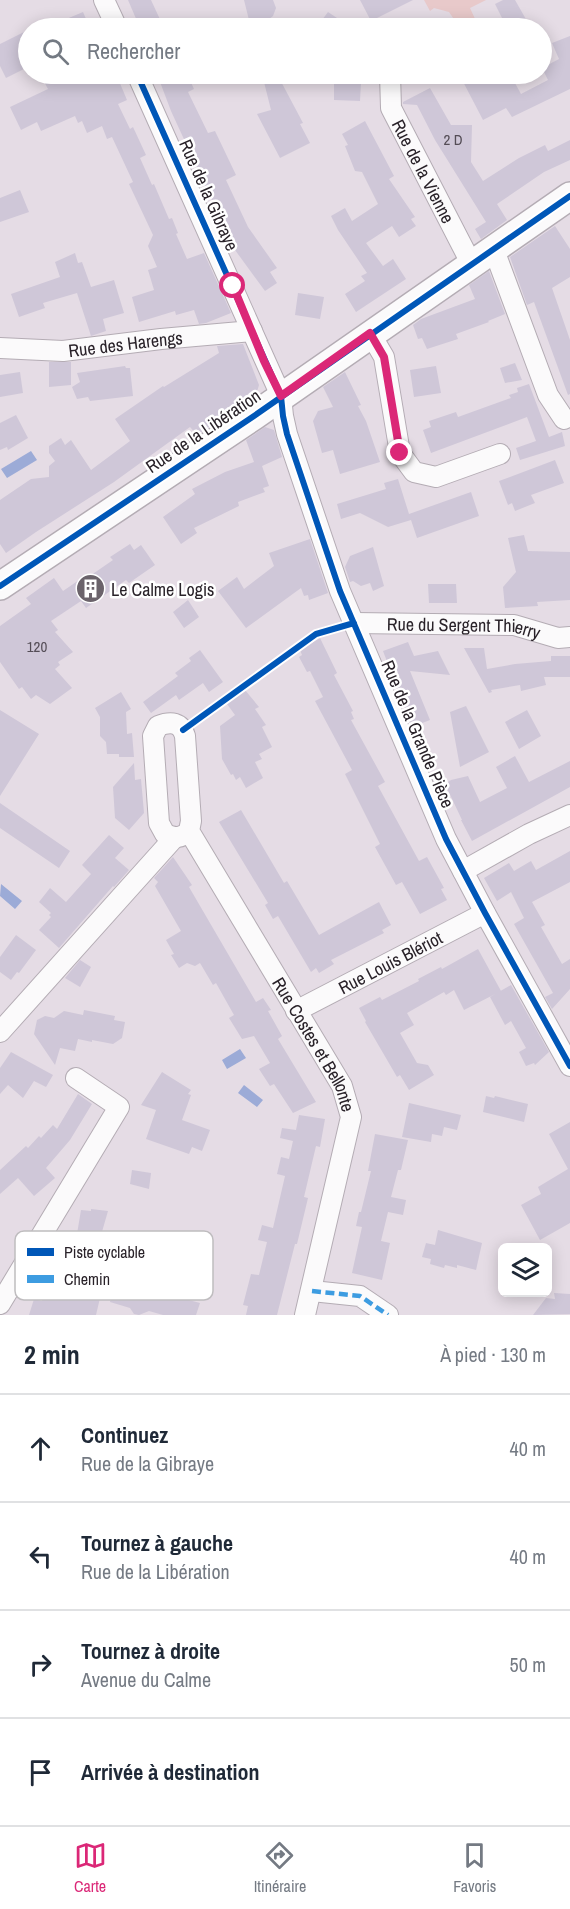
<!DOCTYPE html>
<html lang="fr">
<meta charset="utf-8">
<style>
body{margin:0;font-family:"Archivo Narrow",sans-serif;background:#f6f6f7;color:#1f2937}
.controls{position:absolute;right:18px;bottom:18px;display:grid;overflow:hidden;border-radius:9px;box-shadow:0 3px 15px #0003}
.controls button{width:54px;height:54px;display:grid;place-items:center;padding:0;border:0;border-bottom:2px solid #e0e1e3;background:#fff;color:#1f2937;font:30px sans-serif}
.stop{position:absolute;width:18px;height:18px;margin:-14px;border:4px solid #db2777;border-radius:50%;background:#fff}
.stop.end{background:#db2777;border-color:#fff;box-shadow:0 2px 6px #0008}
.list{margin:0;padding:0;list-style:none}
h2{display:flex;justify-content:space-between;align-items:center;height:78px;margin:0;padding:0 24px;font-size:26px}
h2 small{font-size:20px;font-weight:400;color:#747a83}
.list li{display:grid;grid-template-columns:39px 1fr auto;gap:18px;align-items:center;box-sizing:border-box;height:108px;padding:0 24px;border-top:2px solid #e0e1e3}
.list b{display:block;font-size:22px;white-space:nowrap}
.list p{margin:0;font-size:20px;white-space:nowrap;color:#747a83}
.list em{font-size:20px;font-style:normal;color:#747a83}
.icon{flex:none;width:33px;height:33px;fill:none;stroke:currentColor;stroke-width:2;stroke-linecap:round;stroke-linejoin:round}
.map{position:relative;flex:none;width:570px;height:1315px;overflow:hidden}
.search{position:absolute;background:#fff;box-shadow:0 3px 15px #0003;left:18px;right:18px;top:18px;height:66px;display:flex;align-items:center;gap:15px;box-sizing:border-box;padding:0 21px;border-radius:33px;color:#747a83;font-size:22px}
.sheet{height:510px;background:#fff}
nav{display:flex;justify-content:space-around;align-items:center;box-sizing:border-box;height:84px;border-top:2px solid #e0e1e3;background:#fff;font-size:16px;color:#747a83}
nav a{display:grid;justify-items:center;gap:3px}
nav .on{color:#db2777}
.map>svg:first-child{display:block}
.green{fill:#e8c9ca}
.water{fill:#9cabd7}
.building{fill:#cfc7d8}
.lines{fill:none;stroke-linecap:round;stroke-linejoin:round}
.street-casing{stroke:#b4acb4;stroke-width:22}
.secondary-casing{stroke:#b4acb4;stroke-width:30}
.street{stroke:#fbfafb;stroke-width:20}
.secondary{stroke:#fbfafb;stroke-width:27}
.quiet{stroke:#3d9ce1;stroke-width:4.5;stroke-dasharray:9 4.5;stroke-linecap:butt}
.cycleway-casing{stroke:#fff;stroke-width:10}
.cycleway{stroke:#0057b8;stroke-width:6}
.route{stroke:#db2777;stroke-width:8}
.labels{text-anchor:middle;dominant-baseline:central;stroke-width:5;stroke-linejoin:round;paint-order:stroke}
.number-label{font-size:15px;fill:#544d56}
.street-label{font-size:18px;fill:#292229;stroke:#fff}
.poi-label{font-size:18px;fill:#292229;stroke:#fff;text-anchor:start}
.key{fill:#fff;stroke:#bfbdbf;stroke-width:1.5}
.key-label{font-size:16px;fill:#292229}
</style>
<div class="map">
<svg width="570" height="1315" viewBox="0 0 570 1315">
<rect width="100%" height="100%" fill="#e5dce5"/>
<path class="green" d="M424,0H486L470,8L476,21L465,28H460L449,12L434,8L430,11Z"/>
<path class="water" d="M31,451L37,460L7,478L1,469Z
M1,884L22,901L15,909L0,896Z
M240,1049L246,1058L227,1069L222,1060Z
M244,1085L263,1100L257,1107L238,1093Z"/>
<path class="building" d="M128,0H151L164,28H140Z
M244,0H273L276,8L273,16L269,19L250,24Z
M360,0H413L371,21Z
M503,0H515L531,28H507L495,4Z
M83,12L90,28H45Z
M328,12L352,28H316Z
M28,30V67L6,78L0,66V44Z
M570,36V89L512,117L506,108L483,120L459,74H510L521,94L548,80L542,68L559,59L552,43Z
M40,74H116L127,100L118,104L130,129L133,127L146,155L140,158L152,185L154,184L169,219L172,218L178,233L176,234L187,259L204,253L231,313L206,323L199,324L194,310L176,315L175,311L139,322L132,297L154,290L148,270L157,267L148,246L153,235L129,184L133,182L112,137L107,139L102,126L87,133L82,121L78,123L75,116L41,131L37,122L21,130L10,107L48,89Z
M157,74H187L194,89L188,92L208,133L215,131L236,175L226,180L248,227L277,268L270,272L277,283L265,291L235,250L171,111Z
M262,74H277L303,123L300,124L310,143L280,158L257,114L271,110Z
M334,74H359L358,82H361L360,101L334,100Z
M430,88L451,125H472L471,162L483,181L519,158L545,145L548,151L570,140V160L544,172L497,204L507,220L481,239L475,229L486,222L435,140L417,105L403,104V102Z
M365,121L394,176L389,179L415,217L411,219L416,226L399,237L392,226L366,243L383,266L393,259L406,279L356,312L345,294L365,281L361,276L367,273L338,230L331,216L345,208L352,221L378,204L362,172L355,171L345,146L348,145L342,134Z
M20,190L29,212L0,222V198Z
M555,226L570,249V277L552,288L570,340V394L568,395L534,302L527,305L510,257Z
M75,253L78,263L82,262L91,287L114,280L124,313L103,319L106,331L91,336L77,293L43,303L45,308L19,317L11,294L60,277L55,262Z
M489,271L505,314L488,321L489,322L456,334L458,339L427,349L422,338L418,339L413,325L421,319L475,299L469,285Z
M298,293L324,297L320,319L295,315Z
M243,344L259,385L256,395L197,435L190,427L114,482L36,532L6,553L0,544V500L31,479L49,477V466L55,461L49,453V446L61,438L65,445L71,440L91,470L130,441L115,419L163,386L164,387L219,353L217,346Z
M49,362H71V385L49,387Z
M515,363L522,380L505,383L500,368Z
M125,366L126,368H130L133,396L90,401L88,397L77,399L72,387L80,382L77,373Z
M436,366L441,393L414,397L410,370Z
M20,372L23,393L0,397V375Z
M345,372L361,405L358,406L366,421L380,462L340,474L333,450L322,453L313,421L318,411L333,407L323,387Z
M529,384L549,437L562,432L565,446L520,460L516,448L536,441L527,417L431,453L423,430L431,427L429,421L456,412L458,417L511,398L509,395L518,392L517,388Z
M16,415L28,438L8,450L7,447L0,450V423Z
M265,427L274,430L282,457L262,466L269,486L263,488L265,492L238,502L239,506L194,528L197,533L181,544L163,517L195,494L192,489L225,472L254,462L246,440Z
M555,460L564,483L531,495L535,503L515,511L512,503L508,505L499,481Z
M398,479L409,514L471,492L479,516L417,538L411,520L388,527L360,513L341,519L337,504L386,489L384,483Z
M524,535L528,551L570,552V600L537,602L538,606L505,608L503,587L516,572L508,538Z
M310,539L328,593L309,600L308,595L304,596L301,588L246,628L218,591L237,577L244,589L274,566L269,553Z
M130,544L134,550L141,545L155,565L129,583L126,580L86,608L81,601L51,621L58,630L55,632L73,652L58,662L60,665L55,669L72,688L50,704L36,695L31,699L22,687L19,689L0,662V626L31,604L26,598L54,578L63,591L82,578L84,580L113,560L110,557Z
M373,547L384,586L373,591L370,583L361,586L353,581L350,582L345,567L350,556Z
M428,584H456L457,603H429Z
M188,600L199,617L184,628L173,612Z
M320,638L337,673L334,675L353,711L351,712L354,719L351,720L385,782L378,786L419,861L427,857L444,888L441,889L447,900L420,914L402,882L396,885L375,847L380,844L345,774L352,770L315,701L323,697L310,671L307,672L299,657L302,655L300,650Z
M408,642L414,656L438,651L450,675L410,671L430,720L412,727L383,651Z
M464,648H484L487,669L515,664L551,661V656H570V677H544L546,685L521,691L520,685L491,690L492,692L489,693Z
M200,650L223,682L209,692L203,683L179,700L176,695L151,713L143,702L178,676L175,673L191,661L189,658Z
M245,690L259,707L255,709L266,725L262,727L272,747L259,754L262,759L255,762L263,778L246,788L240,777L236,780L233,774L231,775L222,759L220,726L235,715L227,704Z
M121,692L131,709L126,712L127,734L132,733L134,757H119V754H107L106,742L100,736V717L95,708Z
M466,706L489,752L460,767L450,712Z
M0,710L39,734L0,796Z
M527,710L541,736L519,749L505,722Z
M515,756L529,782L570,761V787L472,841L461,820H462L445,784L451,780L468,776L480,802L507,788L496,767Z
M134,763L135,780L141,779L144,813L129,830L115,818L113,787Z
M0,803L70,851L59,868L0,828Z
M241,810L284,883L287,881L319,935L379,902L391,925L382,930L384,933L331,960L334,964L319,973L316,968L311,972L278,916L273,919L265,905L268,903L219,822Z
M109,835L124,848L115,858L129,870L114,887L113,886L59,948L39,930L51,917L49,915L51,913L39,902L50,888L66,902L91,874L82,865Z
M570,851V882L532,902L545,925L541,927L562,964L570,959V989L552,1009L545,997L553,993L514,924L524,918L511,892L497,901L484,878L509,863L514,871L531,861L536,870Z
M173,857L192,885L189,887L256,1002L263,998L271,1010L268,1011L282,1036L278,1039L316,1102L293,1113L274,1084L270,1086L259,1069L270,1063L254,1036L242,1039L229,1018L234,1015L216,983L213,985L200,963L195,966L187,963L179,968L171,955L174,954L166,940L181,931L155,886L158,882L154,878Z
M16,935L36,950L19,973L17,972L11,980L0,972V957Z
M478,949L501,991L464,1010L454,990L446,995L444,992L407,1013L414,1025L400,1033L417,1063L428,1065L434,1075L409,1090L400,1075L397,1077L365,1022L366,1021L359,1008L380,997L382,1000L419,981L418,979L441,967L442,969Z
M80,960L91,967L80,987L65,978Z
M511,985L549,1052L535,1065L534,1063L526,1066L519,1052L526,1048L511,1021L505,1025L490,997Z
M84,1010L115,1016L114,1020L125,1022L122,1038L113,1044L92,1040V1042L78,1039L75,1051L60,1048L55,1065L34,1034L37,1020L45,1016L54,1018L64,1011L83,1015Z
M11,1052L53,1075L46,1087L34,1081L23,1098L8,1085L0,1094V1068Z
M162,1072L191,1090L188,1094L191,1095L182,1120L210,1130L202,1151L192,1147L189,1154L146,1139L156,1110L141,1105Z
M78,1094L92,1104L70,1140L46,1168L55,1178L34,1196L18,1178L0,1194V1170L26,1146L28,1148L39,1136L41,1138L53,1125L57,1129Z
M486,1096L494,1098L495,1096L528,1104L524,1122L483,1112Z
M409,1103L461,1115L457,1130L444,1127L442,1136L432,1134L431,1142L402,1137Z
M299,1115L325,1119L320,1147L316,1146L304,1197L308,1198L297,1244H295L277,1315H246L248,1306L243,1305L251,1274L259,1275L267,1242L258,1240L262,1225L273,1228L285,1176L277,1174L281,1157L289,1159L293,1141L280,1138L282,1128L296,1130Z
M570,1122V1223L540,1240L521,1205L541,1194L538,1187L568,1169L549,1134Z
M375,1134L408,1140L401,1170H398L391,1197L406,1200L403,1215L388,1212L381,1241L390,1243L382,1280L352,1273L362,1227L356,1226L359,1212H361L371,1171H368Z
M132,1170L151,1173L149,1189L130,1184Z
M91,1209L108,1211L84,1294L100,1298L96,1315H29L34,1299L42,1301L49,1276H51L54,1268L56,1269L62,1253H65L67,1245L75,1246L81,1210L91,1211Z
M438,1230L482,1243L476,1270L457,1265V1268L445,1265L444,1268L430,1264L431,1259L422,1257L426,1243L435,1245Z
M117,1277L150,1286L151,1282L176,1289L174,1296L200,1303L196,1315H163L149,1311L139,1315L134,1314L130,1308L110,1302Z
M554,1293L570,1294V1314L533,1315L546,1298L555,1299Z"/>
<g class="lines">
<defs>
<g id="street">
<path d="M104,0L117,28"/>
<path d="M137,74L281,396L283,416L287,434L340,591L446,839L485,913L570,1066"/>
<path id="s1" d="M390,74L391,108L472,265"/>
<path d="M494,250L548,395L564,419"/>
<path d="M370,333L384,357L400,453L414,472L436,477L500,454"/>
<path id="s2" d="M0,348L63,351L161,339L252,331"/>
<path id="s3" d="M354,623L514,625L558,638L570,637"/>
<path id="s4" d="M189,831C181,839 175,838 165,834L159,823L153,736L158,726C171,721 181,722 185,736L191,821L189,831L342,1086L351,1117L305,1315"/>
<path d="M463,871L529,834L570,815"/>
<path id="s5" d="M296,1011L485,913"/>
<path d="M0,1032L174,838"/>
<path d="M312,1291L360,1296L388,1315"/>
<path d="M0,1304L119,1107L76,1078"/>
</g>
<path id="secondary" d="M0,586L254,416L570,196"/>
</defs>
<use href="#street" class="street-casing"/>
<use href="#secondary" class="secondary-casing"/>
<use href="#street" class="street"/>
<use href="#secondary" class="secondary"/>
<path class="quiet" d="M312,1291L360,1296L388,1315"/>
<defs>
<path id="cycleway" d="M137,74L281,396L283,416L287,434L340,591L446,839L485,913L570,1066
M0,586L254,416L570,196
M183,730L316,634L354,623"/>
</defs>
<use href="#cycleway" class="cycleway-casing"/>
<use href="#cycleway" class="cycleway"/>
</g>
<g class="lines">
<path class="route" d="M233,286L264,361L281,396L370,333L384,357L400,453"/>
</g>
<defs>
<symbol id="building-disc" viewBox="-11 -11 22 22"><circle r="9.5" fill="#6b636b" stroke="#fff"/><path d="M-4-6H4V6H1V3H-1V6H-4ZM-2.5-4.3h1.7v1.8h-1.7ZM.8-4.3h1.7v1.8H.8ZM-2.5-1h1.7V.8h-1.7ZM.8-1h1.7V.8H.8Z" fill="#fff"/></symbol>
</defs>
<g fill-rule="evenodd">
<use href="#building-disc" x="74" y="572" width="33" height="33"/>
</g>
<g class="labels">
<g class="number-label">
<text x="453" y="139">2 D</text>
<text x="37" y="646">120</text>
</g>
<g class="street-label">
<text stroke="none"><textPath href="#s1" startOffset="105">Rue de la Vienne</textPath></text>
<text transform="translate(209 195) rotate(66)">Rue de la Gibraye</text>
<text stroke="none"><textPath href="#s2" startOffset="126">Rue des Harengs</textPath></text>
<text transform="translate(203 431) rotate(-34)">Rue de la Libération</text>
<text stroke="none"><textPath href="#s3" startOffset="110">Rue du Sergent Thierry</textPath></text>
<text transform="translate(418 734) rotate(67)">Rue de la Grande Pièce</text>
<text stroke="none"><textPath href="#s5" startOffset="106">Rue Louis Blériot</textPath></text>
<text stroke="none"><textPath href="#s4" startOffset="514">Rue Costes et Bellonte</textPath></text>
</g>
<g class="poi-label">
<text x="111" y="589">Le Calme Logis</text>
</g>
</g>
<rect x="15" y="1231" width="198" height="69" rx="9" class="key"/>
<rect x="27" y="1248" width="27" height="8" fill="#0057b8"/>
<rect x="27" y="1275" width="27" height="8" fill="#3d9ce1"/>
<g class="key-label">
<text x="64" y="1258">Piste cyclable</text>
<text x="64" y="1285">Chemin</text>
</g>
</svg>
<div class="controls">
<button><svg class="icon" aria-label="layers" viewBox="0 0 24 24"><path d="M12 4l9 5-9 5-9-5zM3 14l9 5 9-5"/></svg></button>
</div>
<div class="stop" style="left:233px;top:286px"></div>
<div class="stop end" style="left:400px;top:453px"></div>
<div class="search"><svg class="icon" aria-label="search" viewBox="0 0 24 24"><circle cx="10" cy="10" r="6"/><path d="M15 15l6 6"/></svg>Rechercher</div>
</div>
<section class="sheet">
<h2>2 min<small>À pied · 130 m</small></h2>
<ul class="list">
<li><svg class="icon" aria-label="ahead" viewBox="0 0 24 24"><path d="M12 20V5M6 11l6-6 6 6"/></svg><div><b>Continuez</b><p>Rue de la Gibraye</p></div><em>40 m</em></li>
<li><svg class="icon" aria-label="left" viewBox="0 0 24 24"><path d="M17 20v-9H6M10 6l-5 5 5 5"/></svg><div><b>Tournez à gauche</b><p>Rue de la Libération</p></div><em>40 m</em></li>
<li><svg class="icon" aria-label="right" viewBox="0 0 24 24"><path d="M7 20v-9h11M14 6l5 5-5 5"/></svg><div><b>Tournez à droite</b><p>Avenue du Calme</p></div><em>50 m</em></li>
<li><svg class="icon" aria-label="arrive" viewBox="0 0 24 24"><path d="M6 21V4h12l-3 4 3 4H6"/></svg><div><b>Arrivée à destination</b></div></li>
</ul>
</section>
<nav>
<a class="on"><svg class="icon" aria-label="map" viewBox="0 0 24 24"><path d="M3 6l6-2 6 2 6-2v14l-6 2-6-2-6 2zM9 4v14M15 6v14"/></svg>Carte</a>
<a><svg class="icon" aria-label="directions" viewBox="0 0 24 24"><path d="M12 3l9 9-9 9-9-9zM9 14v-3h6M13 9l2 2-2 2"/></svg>Itinéraire</a>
<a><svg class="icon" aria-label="saved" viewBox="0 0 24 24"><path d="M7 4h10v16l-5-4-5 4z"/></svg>Favoris</a>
</nav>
